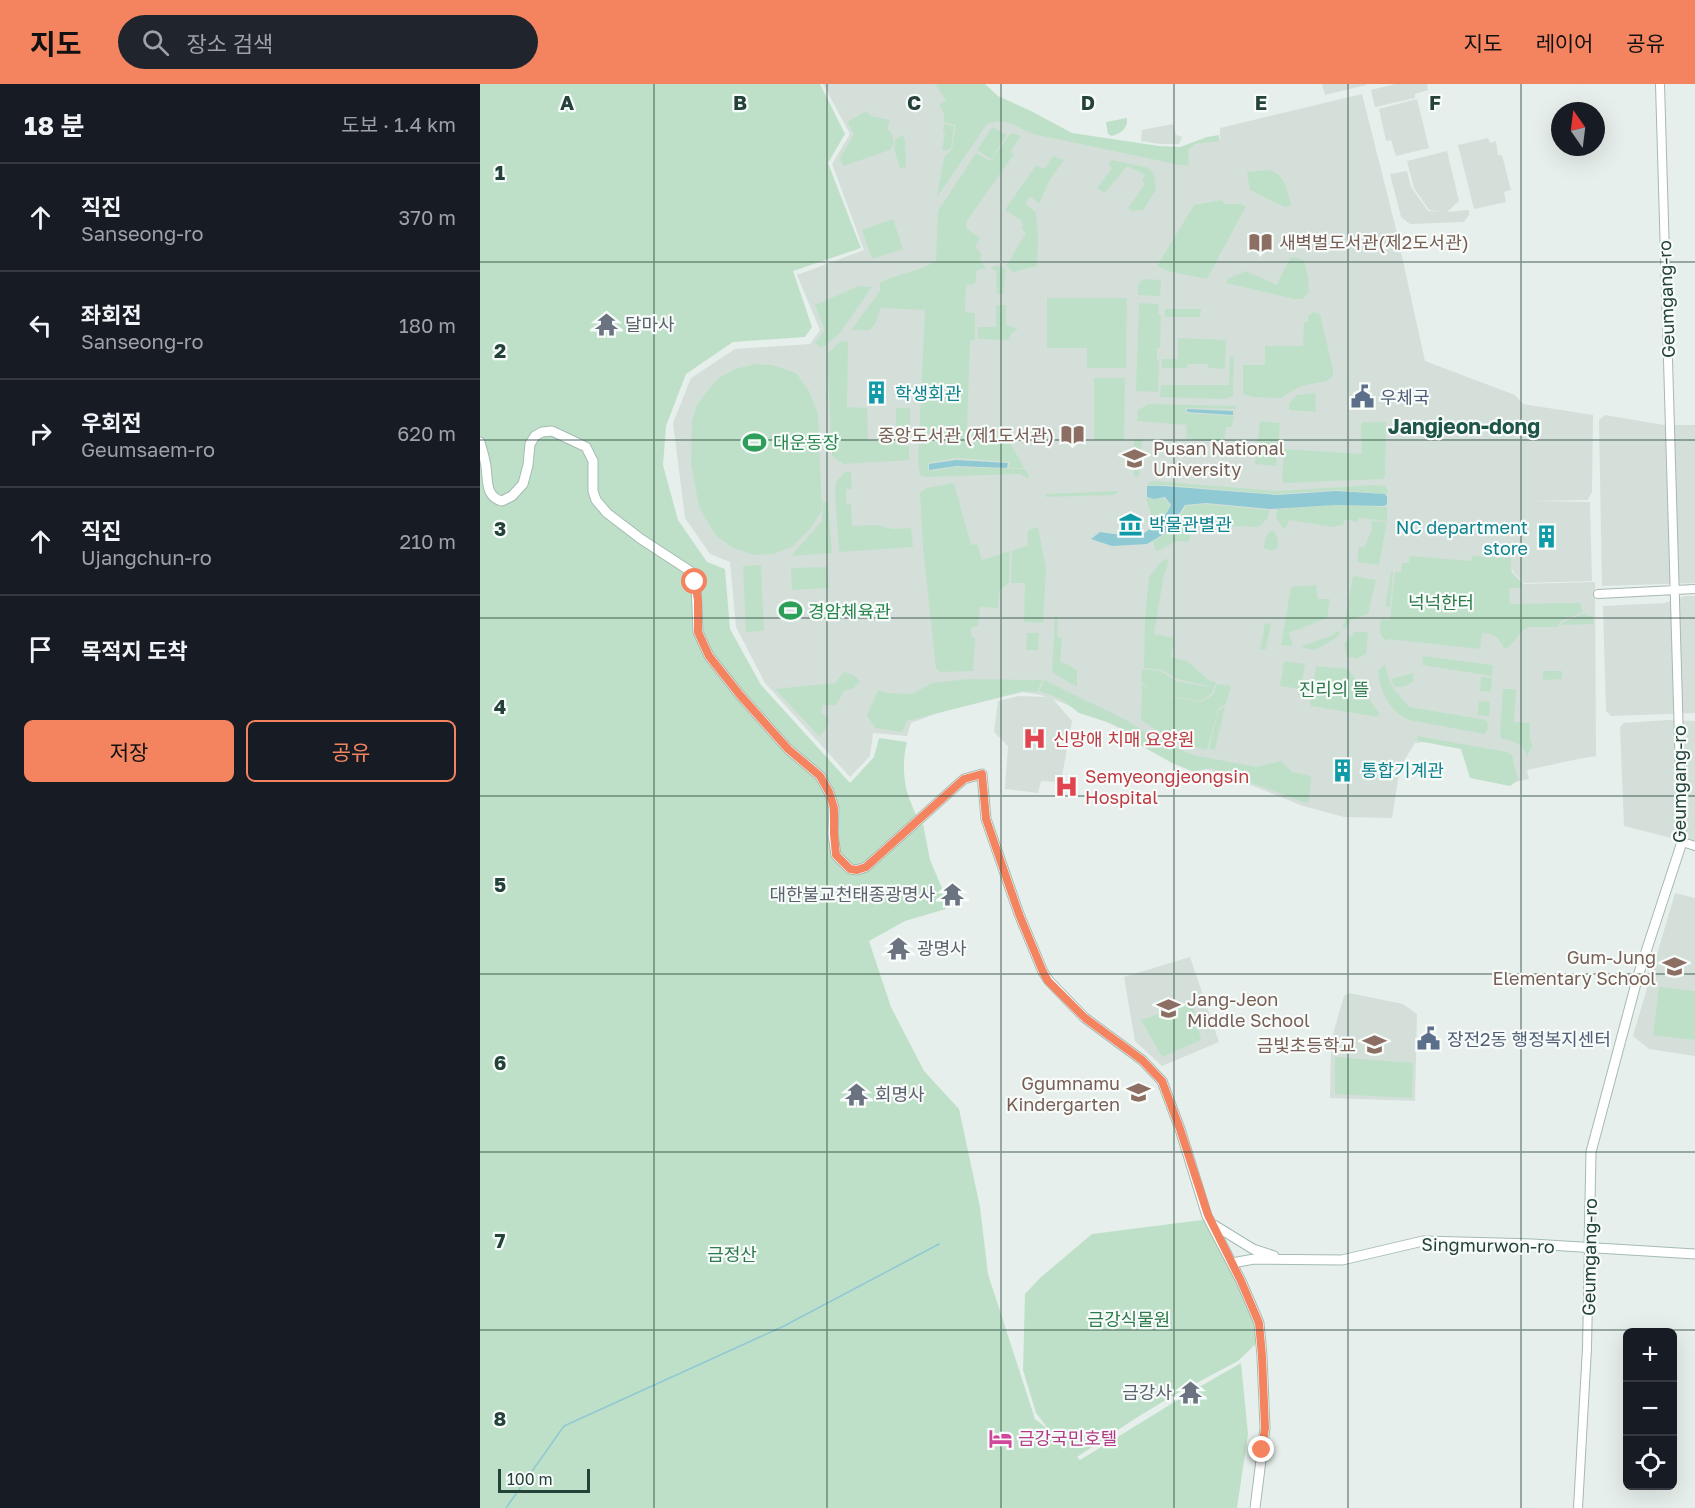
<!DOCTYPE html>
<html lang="ko">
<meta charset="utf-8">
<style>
body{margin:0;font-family:"Golos Text","Noto Sans KR",sans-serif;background:#20242c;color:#f1f3f6}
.controls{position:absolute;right:18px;bottom:18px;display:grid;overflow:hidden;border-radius:9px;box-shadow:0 6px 24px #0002}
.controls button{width:54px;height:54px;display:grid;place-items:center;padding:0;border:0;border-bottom:2px solid #363941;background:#171b24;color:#f1f3f6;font:30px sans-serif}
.compass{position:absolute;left:1071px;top:18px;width:54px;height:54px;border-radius:50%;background:#171b24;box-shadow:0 6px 24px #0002;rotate:346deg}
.scale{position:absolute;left:18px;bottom:15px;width:92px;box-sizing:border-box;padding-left:6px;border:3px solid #24423a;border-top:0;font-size:16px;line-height:21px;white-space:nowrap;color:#24423a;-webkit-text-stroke:4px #f7fbf9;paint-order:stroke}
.stop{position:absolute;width:18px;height:18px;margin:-14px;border:4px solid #f4845f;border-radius:50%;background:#fff}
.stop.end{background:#f4845f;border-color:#fff;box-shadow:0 2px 6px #0008}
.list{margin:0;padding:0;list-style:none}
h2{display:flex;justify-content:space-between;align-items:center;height:78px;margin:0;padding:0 24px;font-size:26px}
h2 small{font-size:20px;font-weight:400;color:#9ea1a6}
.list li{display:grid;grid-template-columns:39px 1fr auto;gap:18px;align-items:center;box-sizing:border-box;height:108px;padding:0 24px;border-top:2px solid #363941}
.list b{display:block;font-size:22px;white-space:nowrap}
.list p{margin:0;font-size:20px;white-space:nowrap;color:#9ea1a6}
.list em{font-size:20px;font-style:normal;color:#9ea1a6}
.actions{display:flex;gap:12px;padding:18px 24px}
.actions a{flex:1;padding:14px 0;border:2px solid #f4845f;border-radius:9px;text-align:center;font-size:21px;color:#f4845f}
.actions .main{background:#f4845f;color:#111}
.icon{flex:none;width:33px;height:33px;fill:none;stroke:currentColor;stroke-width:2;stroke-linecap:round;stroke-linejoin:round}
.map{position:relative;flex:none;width:1215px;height:1424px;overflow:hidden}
header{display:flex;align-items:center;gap:36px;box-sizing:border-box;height:84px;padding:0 30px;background:#f4845f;color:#111}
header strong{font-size:28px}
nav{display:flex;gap:33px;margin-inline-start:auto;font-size:21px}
.search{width:420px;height:54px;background:#20242c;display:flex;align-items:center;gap:15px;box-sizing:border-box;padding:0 21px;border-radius:33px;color:#9ea1a6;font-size:22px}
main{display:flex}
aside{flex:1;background:#171b24}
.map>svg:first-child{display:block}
.built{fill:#d4dfda}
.green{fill:#bfe0c8}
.water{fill:#8ec9d4}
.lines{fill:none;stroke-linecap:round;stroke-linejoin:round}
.stream{stroke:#8ec9d4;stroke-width:1.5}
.tertiary-casing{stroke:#a8b8b2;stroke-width:10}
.secondary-casing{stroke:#a4bbb3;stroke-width:11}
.tertiary{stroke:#fff;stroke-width:8}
.secondary{stroke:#fff;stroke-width:9}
.route{stroke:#f4845f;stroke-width:8}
.grid{fill:none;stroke:#24423a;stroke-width:1.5;stroke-opacity:0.55}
.labels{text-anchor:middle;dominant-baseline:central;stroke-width:4.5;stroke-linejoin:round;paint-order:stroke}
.education-label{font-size:18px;fill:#785e54;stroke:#f7fbf9;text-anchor:end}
.street-label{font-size:18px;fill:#24423a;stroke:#f7fbf9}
.worship-label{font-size:18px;fill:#5b616d;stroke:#f7fbf9;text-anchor:start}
.culture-label{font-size:18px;fill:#0d838f;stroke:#f7fbf9;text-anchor:start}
.service-label{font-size:18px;fill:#4e5e75;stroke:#f7fbf9;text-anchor:start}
.leisure-label{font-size:18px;fill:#27864d;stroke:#f7fbf9;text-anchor:start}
.park-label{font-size:18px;fill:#2d7a4b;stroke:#f7fbf9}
.health-label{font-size:18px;fill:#be3a42;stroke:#f7fbf9;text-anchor:start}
.hotel-label{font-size:18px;fill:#b23c85;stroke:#f7fbf9;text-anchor:start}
.quarter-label{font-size:21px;font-weight:bold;fill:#1f5548;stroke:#f7fbf9}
.grid-label{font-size:20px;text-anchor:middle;font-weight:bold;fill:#24423a;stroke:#f7fbf9;stroke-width:4.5;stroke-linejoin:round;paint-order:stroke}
</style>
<header>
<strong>지도</strong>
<div class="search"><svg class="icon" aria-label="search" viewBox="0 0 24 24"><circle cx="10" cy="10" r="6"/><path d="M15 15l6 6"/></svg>장소 검색</div>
<nav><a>지도</a><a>레이어</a><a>공유</a></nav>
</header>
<main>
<aside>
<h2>18 분<small>도보 · 1.4 km</small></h2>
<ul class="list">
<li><svg class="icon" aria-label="ahead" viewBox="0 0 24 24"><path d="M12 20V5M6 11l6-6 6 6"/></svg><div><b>직진</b><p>Sanseong-ro</p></div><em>370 m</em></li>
<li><svg class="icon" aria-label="left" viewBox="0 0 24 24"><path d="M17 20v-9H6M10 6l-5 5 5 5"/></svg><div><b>좌회전</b><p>Sanseong-ro</p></div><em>180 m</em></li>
<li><svg class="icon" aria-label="right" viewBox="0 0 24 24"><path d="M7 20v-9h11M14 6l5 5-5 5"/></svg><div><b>우회전</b><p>Geumsaem-ro</p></div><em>620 m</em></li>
<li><svg class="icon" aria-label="ahead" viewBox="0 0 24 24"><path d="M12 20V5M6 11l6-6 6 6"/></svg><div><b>직진</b><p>Ujangchun-ro</p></div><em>210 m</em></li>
<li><svg class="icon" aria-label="arrive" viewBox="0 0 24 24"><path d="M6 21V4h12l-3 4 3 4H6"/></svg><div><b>목적지 도착</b></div></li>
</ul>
<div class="actions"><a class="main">저장</a><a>공유</a></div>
</aside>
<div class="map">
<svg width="1215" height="1424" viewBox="0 0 1215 1424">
<rect width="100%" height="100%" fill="#e6efeb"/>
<path class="built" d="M343,0H466L591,51L680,65L704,66L715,60L740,55V44L882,10L915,141L945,277L1035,311L1043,320L1113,331L1112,408L1108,416L1054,417L1110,418L1112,497L1044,499L1033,488L1032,483V488L1044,500L1115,498L1116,672L1098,675L1047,686L1049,695L1027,700L984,664L954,657L935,659L920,683L912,734L864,733L823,722L758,696L703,677L615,632L573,615L592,637L581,698L561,697L558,709L525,705L528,662L514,648L518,617L539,612L566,613L561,611L543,608L458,629L431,639L427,652L393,649L390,672L370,693L285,599L256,543L250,478L230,470L205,434L193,339L211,294L255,265L330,260L340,246L317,191L384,166L352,80L370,50Z
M842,0H886V1L845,11Z
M915,0H947L948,6L935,10V14L895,23L891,6Z
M937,15L949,64L916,72L911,56L906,57L899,25Z
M693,40L696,51L702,53L699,60H680L661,57L662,46Z
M1008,54L1010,59L1016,57L1018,71H1022L1031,106L1024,108L1026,118L994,125L978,61Z
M967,67L979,117L967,128L989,126V131L984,138L930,140L921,133L910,90L927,87L931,103L948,127L962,128L949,126L934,104L927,77Z
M1125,331L1184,341H1215V499L1122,502L1119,336Z
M1205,512H1215V629L1131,632L1126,627L1123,522L1185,519Z
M1188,636L1215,637V760L1144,742L1140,643L1144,639Z
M1195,809L1215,814V972L1169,965L1153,952Z
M710,873L739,958L682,982L655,957L644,893Z
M869,909L923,920L937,930L935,1017L850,1014L851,957L864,912Z"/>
<path class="green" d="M0,0H340L365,50L348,79L381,164L313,187L332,243L325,253L253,258L206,290L186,342L183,381L198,436L227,478L245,485L250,545L281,601L370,699L394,673L399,654L427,658C422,676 423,701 431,719C433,725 436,730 438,737L384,783H372L358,770L350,705L308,663L231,573L219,549L216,497L127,427L115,411L114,375L86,351H52L42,400L25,415L10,405L7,377L0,353Z
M455,0H505L518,12L551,27L592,49L679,62L700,63L727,53L739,51V57L715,60L708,66L709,82L700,81L553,50L530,39L517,37L507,40L457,113L464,73L472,65L476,41L464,38V30L459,21L466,16Z
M386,27L391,32L410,36L407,45L411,48L414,58L410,66L363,82L360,74L374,50L367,38Z
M647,34C648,45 641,49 632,52L628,50L626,38Z
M464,40L474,42L471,64L468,66H462L465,49L463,48Z
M512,43L527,51L511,75L497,66Z
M531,49L541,52L530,68L534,70L486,138L487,145L500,154L495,163L502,170L500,177L506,184L497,186L495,200L486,201L485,228L495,229V256L490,257L487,345L524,347L544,384H529L530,378L476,374L448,379V387L476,383L545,385L549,391V395L540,390L444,393L440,391L438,375L445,226L401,224L395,240L390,246H371L400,207V199C417,189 439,188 456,177L458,127L496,69L510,77Z
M423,51L425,57L426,83L420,84L414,65L415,56Z
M573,72L584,76L570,95L559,120L550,112L545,120L556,128L558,153L557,182L533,188L526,182L546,149L541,144L543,141L542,137L525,126L556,81L565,85Z
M632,76L669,84L674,90L676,106L663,126L653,127L648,124L665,100L662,96L665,91L647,82L625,109L617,104L632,84L628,80Z
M787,86C805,88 808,108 811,122L805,123L770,106L767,88Z
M742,116L744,120H759L766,122L727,195L688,187L677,182L714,121Z
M413,135L423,165L392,175L382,146Z
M815,173L824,176L828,193L829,208L822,215H815L746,199L748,195L766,187L797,201L810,174Z
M517,181L526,185L523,210H517L516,187L511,184Z
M664,195L681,196L680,212L658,211V201L661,197Z
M379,202L392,203L359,250L342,264L335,259L345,246L335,221Z
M567,214H647L646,284H607V264H567Z
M659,219L679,220L678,229L681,232L680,264H677V277H679L678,308L656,307Z
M516,221H526V241L538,245L531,250L529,256L498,255V243H516Z
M685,225H721L720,233H685Z
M834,228L840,230L853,286V292L847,297L821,302L801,314L773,313L763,310V281H785V262H823L824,238H828V232Z
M698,254L746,256L745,285L728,284V280H708L707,284H682V275H698Z
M361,257L368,258L367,323L387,324L388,356L415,358L429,363V376L363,380L352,372L347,270Z
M750,273H754L753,312L745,315L680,313L681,301H749Z
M275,280L292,281L316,289L329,307L338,330L342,427L330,445L312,463L293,470L272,471L252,463L236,452L219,423L211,380L212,337L217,321L229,305L240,293L255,285Z
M614,294H645L644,356H614Z
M835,309L836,328L809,326V320L817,311Z
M668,320L756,322V325L706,324V329L754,332L752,343H746L744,358L706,355L707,341L657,337L658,326Z
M416,324H430V356H416Z
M780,337L800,339L796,382L775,380Z
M883,338H906L905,393L903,395L804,399L802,396L804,365L882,370L881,341Z
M71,348L105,364L111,376L112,411L124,429L208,488L214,501L216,549L228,573L339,692L353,724V772L375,788L443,740L450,776L462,804L466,825L425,837L389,857L411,923L444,987L479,1025L500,1123L508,1190L555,1335L569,1346L556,1329L543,1286L545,1210L560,1194L612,1150L722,1136L732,1140L782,1254L758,1277L694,1311L656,1334L597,1373L600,1376L714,1306L761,1279L768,1350L757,1424H0V363L16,417L37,410L53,355Z
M654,355L662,356L659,393L654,392Z
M365,388H371L372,405H366V419L371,420L372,442L395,441L413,445L431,444L433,463L359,468L355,410L356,398Z
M672,397L797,407L895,401L905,402L908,406L907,410L858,406L796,410L684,401L668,402L669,398Z
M474,399L491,461L497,460L502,476L530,467L529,499L519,507L518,524L500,523L498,542L491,544L492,553L495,554L493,587L460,588L456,584L443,464L440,409L446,404Z
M638,407L637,409L632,411L566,413L565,410Z
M666,414L675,415L684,414L690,421L681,438L671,443V429Z
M343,418H348L352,469L311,472L342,437Z
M726,420L790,426L787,435L778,443C756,442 734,443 712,443L709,458L697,457L677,467L675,465L673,457L688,448L706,422Z
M858,421L907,423V437L879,434L877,438L865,435L863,441L853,443L809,436L805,445L802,443L796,434L797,425Z
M891,437L907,438L899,481L877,478L879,463H884L892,446Z
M558,443L566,485L563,539L544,538L545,499H531L532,467L548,461L547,450L549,446Z
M792,447L795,448L798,456V463L792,467L784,464L785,456L789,448Z
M930,472L991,477L992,472L1031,474V488L1042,499V504H1029L1030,520L1100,519L1103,528L1081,537L1077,543H1048L1043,546L1029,563L1024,564C1017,552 1016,550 1002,549L1000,565L908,555L907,557C898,553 900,544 901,535L910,536L915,488H921L922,479H929Z
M689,474L685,490H684L674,550L694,554L691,573L707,577L730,597L736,598L732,609L721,617L676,610L721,618L733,611L737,600L751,602L746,620L738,625L727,666C703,661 681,650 661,636L662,600L674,609L661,598L662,585L681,587L696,597L728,603V602L697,595L682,586L664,584L665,533L669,493L681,478Z
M281,481L284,547L266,548L263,482Z
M347,483L349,504L312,506L311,484Z
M911,488H913L910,523L905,522Z
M873,492L896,496L888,530L871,536L865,545L862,542L865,538Z
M836,501L837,511L838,515H850L847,534L809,549L813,562L801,561L811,503Z
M1106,529V531L1113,533V540L1081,541L1083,538Z
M575,533H578L577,553L582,554L580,577L597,586V603L572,588Z
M785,539L791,540L786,565L780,566Z
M857,547L860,550L856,554L835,566L824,564L822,562L851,552Z
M874,548H886L888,550L886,570L876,575L867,572L864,560Z
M547,549H559L558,566H546Z
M943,572L1013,581L1012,592L942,581Z
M804,577L825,580L821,605L800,602Z
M905,581L909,596L914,605L929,623L1006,636L1008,640L1007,647L1004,650L929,636C910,628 899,606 898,586Z
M836,582L868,585L899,629L898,633L831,622L830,619Z
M1063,587H1082V595L1063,596Z
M364,588L373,591L380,597L374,604L364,607L356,621H343L341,628L349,636L346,645L339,652L295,605L355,599Z
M934,589L933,598L925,602L915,603L911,595Z
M1001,593L1012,594L1011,608L1000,607Z
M489,595L562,596L557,608L543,607L427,637L422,648L395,644L387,631L398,606L407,609L432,610L452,599Z
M564,596L648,637L674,654L713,671L777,683L801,677L812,688L831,692L829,718H823L731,684L714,688L692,679L660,661L657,655L636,641L599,629L581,615L559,607Z
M1023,605H1036L1034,638L1050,639V656L1053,662L1047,672C1042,659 1035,657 1022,655L1020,651Z
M999,617L1010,618L1009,632L997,631Z
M745,622L735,666L729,665L738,627Z
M937,652L1027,668L1032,671L1038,696L1030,702L990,694L981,665L938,657Z
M1179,903L1215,907V956L1173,951Z
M712,919L721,956L682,973L661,936Z
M855,973L933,979L932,1014L855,1010Z"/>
<path class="water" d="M707,325L753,327V331L707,328Z
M476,376L528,379L527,384L476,382L449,386V380Z
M667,402H683L797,411L856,407L905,410L907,413V420L904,422L856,421L790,425L726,419L705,421L687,448L667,460L632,462L611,455L620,448L647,452L663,450L673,443L681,439L691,421L685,413L674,415L667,413Z"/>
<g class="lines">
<path class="stream" d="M26,1424L84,1342L304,1242L459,1160"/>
<defs>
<path id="tertiary" d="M1180,0L1202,758L1215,762
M1118,510L1215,505
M1098,1424L1107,1264L1109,1164"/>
<path id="secondary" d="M0,358C2,366 5,374 6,383C8,396 5,413 22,417L32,412L43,400L48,381L50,360L55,352L62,348L72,347L106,363L113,377V407L116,416L127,429L161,455L210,487L216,501L218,548L229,572L260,611L308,665L340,692L349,708L354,724L353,750L356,771L370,785L377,786L386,783L484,695L502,690L506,735L539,830L563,888L569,897L605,934L662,976L682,997L700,1045L727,1132L761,1197L779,1239L782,1272L785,1344L775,1424
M734,1141L773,1165L794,1172
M1109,1164L1111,1068L1158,892L1202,758
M752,1179L774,1175L862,1176L943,1157L1052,1160L1215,1170"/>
</defs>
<use href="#tertiary" class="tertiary-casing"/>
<use href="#secondary" class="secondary-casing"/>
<use href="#tertiary" class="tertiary"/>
<use href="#secondary" class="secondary"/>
</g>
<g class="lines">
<path class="route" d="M215,498L218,516V548L229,572L260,611L308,665L340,692L349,708L354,724V750L356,771L370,785L377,786L386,783L484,695L502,690L506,735L539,830L563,888L568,897L605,934L662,976L682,997L700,1045L728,1131L761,1197L779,1239L782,1272L785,1344L782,1366"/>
</g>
<path class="grid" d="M174,0V1424M347,0V1424M521,0V1424M694,0V1424M868,0V1424M1041,0V1424M0,178H1215M0,356H1215M0,534H1215M0,712H1215M0,890H1215M0,1068H1215M0,1246H1215"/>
<defs>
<symbol id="library-bare" viewBox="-9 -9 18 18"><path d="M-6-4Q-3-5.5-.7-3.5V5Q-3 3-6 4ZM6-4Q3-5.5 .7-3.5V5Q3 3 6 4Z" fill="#8d6e63" stroke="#f7fbf9" stroke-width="2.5" paint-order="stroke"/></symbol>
<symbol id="temple-bare" viewBox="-9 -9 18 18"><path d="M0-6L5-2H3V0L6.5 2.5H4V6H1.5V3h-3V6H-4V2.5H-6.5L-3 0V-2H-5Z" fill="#6b7280" stroke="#f7fbf9" stroke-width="2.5" paint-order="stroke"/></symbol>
<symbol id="building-bare" viewBox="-9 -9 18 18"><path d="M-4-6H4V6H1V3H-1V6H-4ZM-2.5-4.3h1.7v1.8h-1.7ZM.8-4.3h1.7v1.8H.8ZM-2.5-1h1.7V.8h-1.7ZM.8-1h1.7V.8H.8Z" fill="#0f9aa8" stroke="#f7fbf9" stroke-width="2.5" paint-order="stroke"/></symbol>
<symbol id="civic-bare" viewBox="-9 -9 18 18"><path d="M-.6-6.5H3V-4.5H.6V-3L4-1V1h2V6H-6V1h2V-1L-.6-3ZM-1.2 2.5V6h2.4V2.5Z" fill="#5c6f8a" stroke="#f7fbf9" stroke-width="2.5" paint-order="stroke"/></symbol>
<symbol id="stadium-bare" viewBox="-9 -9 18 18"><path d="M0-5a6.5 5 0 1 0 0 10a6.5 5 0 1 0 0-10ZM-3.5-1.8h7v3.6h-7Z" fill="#2e9e5b" stroke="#f7fbf9" stroke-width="2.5" paint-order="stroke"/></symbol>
<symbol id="university-bare" viewBox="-9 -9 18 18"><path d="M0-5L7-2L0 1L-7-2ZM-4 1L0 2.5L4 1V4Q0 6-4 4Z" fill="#8d6e63" stroke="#f7fbf9" stroke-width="2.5" paint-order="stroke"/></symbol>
<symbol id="museum-bare" viewBox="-9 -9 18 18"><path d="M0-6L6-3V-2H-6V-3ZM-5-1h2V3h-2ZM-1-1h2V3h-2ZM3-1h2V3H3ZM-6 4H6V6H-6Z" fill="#0f9aa8" stroke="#f7fbf9" stroke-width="2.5" paint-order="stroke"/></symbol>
<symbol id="hospital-bare" viewBox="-9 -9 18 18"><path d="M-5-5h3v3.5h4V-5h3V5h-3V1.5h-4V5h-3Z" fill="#e0444e" stroke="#f7fbf9" stroke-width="2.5" paint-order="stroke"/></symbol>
<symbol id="school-bare" viewBox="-9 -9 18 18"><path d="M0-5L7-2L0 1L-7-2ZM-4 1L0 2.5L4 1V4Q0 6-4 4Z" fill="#8d6e63" stroke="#f7fbf9" stroke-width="2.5" paint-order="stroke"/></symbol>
<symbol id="hotel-bare" viewBox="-9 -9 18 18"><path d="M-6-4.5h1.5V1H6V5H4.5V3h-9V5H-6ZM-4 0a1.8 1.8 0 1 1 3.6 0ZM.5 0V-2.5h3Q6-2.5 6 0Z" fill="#d1479c" stroke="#f7fbf9" stroke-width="2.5" paint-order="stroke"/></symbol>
</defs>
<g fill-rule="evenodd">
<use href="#library-bare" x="764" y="142" width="33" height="33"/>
<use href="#temple-bare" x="110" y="224" width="33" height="33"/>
<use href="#building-bare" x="380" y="292" width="33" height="33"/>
<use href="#civic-bare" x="866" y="296" width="33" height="33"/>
<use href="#library-bare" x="576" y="334" width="33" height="33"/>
<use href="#stadium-bare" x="258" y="342" width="33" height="33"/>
<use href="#university-bare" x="638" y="358" width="33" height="33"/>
<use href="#museum-bare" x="634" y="424" width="33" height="33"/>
<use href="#building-bare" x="1050" y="436" width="33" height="33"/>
<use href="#stadium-bare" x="294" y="510" width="33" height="33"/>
<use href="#hospital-bare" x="538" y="638" width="33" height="33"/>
<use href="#building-bare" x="846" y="670" width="33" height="33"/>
<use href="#hospital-bare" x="570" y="686" width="33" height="33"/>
<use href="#temple-bare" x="456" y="794" width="33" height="33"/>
<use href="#temple-bare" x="402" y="848" width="33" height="33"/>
<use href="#school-bare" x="1178" y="866" width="33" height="33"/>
<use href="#school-bare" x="672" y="908" width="33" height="33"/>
<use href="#civic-bare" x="932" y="938" width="33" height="33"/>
<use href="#school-bare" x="878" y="944" width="33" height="33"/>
<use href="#school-bare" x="642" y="992" width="33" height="33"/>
<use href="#temple-bare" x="360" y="994" width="33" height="33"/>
<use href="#temple-bare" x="694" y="1292" width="33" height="33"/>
<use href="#hotel-bare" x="504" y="1338" width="33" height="33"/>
</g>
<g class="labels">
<g class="education-label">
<text x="799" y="158" text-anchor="start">새벽벌도서관(제2도서관)</text>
<text x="574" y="351">중앙도서관 (제1도서관)</text>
<text x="673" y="364" text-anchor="start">Pusan National<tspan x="673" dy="21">University</tspan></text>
<text x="1176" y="873">Gum-Jung<tspan x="1176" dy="21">Elementary School</tspan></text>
<text x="707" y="915" text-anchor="start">Jang-Jeon<tspan x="707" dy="21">Middle School</tspan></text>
<text x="876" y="961">금빛초등학교</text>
<text x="640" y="999">Ggumnamu<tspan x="640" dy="21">Kindergarten</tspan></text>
</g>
<g class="street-label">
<text transform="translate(1186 215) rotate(-92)">Geumgang-ro</text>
<text transform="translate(1199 700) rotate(-90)">Geumgang-ro</text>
<text transform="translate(1008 1161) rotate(1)">Singmurwon-ro</text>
<text transform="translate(1109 1173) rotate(-89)">Geumgang-ro</text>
</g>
<g class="worship-label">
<text x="145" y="240">달마사</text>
<text x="455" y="810" text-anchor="end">대한불교천태종광명사</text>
<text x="437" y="864">광명사</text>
<text x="395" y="1010">회명사</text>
<text x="692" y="1308" text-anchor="end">금강사</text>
</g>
<g class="culture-label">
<text x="415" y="309">학생회관</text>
<text x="669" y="440">박물관별관</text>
<text x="1048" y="443" text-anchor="end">NC department<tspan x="1048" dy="21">store</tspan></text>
<text x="881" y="686">통합기계관</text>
</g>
<g class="service-label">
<text x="900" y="313">우체국</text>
<text x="967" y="955">장전2동 행정복지센터</text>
</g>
<g class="leisure-label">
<text x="293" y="358">대운동장</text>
<text x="328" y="527">경암체육관</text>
</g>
<g class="park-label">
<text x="961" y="518">넉넉한터</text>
<text x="854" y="605">진리의 뜰</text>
<text x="252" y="1170">금정산</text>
<text x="649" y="1235">금강식물원</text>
</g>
<g class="health-label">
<text x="573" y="655">신망애 치매 요양원</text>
<text x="605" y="692">Semyeongjeongsin<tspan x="605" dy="21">Hospital</tspan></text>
</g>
<g class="hotel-label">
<text x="538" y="1354">금강국민호텔</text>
</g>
<g class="quarter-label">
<text x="984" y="342">Jangjeon-dong</text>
</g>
</g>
<g class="grid-label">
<text x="87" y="26">A</text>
<text x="260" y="26">B</text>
<text x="434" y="26">C</text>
<text x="608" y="26">D</text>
<text x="781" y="26">E</text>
<text x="955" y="26">F</text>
<text x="20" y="96">1</text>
<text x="20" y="274">2</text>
<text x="20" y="452">3</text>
<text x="20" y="630">4</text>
<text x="20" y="808">5</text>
<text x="20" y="986">6</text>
<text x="20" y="1164">7</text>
<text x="20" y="1342">8</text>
</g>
</svg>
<div class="controls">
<button>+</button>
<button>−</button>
<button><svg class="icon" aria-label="locate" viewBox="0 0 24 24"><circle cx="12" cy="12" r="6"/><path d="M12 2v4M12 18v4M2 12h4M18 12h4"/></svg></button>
</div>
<svg class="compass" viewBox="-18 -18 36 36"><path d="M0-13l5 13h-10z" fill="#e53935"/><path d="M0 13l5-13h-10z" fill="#9ea1a6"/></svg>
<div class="scale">100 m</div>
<div class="stop" style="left:215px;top:498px"></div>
<div class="stop end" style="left:782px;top:1366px"></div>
</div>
</main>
